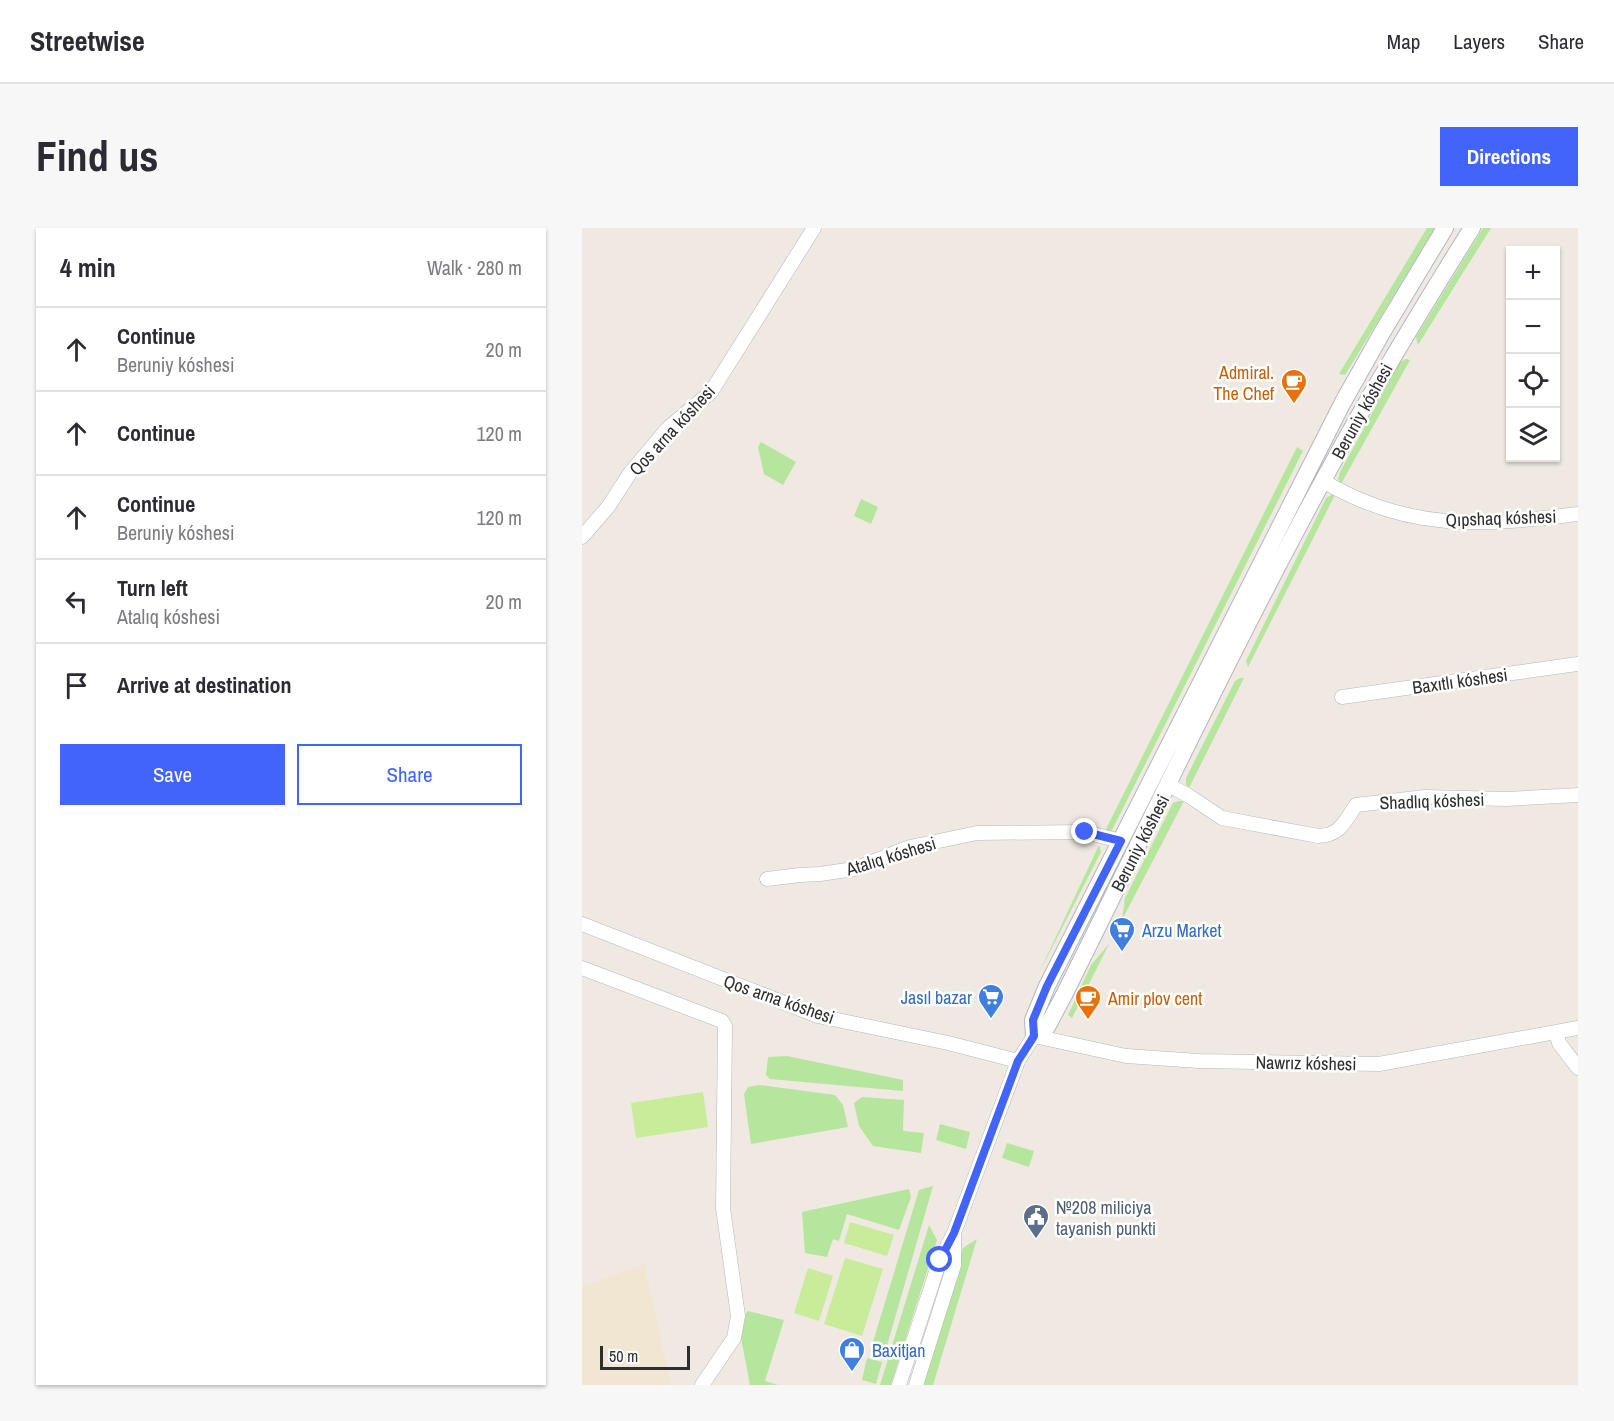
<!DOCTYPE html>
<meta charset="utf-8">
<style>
body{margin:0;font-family:"Archivo Narrow",sans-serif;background:#f7f7f7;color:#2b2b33}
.controls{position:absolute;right:18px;top:18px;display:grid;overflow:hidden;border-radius:0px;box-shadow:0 2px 4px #0004}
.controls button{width:54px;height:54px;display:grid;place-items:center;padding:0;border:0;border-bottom:2px solid #e1e1e2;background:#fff;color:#2b2b33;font:30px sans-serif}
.scale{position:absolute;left:18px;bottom:15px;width:90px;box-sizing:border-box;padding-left:6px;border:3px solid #2e2e2e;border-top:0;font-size:16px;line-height:21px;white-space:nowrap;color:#2e2e2e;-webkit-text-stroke:4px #fff;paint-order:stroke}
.stop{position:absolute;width:18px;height:18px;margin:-14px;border:4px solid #4264fb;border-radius:50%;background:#fff}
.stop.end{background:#4264fb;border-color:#fff;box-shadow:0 2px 6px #0008}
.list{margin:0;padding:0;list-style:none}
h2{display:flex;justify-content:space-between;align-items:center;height:78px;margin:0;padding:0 24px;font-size:26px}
h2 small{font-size:20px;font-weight:400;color:#7c7c81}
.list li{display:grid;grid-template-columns:39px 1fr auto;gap:18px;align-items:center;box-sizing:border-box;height:84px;padding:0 24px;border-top:2px solid #e1e1e2}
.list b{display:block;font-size:22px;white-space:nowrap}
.list p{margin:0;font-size:20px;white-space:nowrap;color:#7c7c81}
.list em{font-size:20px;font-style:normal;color:#7c7c81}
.actions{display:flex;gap:12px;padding:18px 24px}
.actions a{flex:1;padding:14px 0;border:2px solid #4264fb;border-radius:0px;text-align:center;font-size:21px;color:#4264fb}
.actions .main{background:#4264fb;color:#fff}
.icon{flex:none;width:33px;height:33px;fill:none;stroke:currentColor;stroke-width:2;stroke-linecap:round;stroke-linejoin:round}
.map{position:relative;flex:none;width:996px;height:1157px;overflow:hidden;border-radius:0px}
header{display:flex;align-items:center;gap:36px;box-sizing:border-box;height:84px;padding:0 30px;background:#fff;border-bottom:2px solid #e1e1e2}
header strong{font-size:28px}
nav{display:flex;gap:33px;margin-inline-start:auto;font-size:21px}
.intro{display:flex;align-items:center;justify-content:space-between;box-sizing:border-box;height:144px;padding:0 36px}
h1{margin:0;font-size:42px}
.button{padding:15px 27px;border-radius:0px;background:#4264fb;color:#fff;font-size:21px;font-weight:700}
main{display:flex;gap:36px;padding:0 36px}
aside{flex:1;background:#fff;border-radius:0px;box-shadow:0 2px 4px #0004}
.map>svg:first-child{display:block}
.education{fill:#f0e6d1}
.green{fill:#b6e59e}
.pitch{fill:#c9ec9a}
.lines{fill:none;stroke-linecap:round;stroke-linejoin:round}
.minor-casing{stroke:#b4b7c1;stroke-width:15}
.tertiary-casing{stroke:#b4b7c1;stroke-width:18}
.minor{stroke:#fff;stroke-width:14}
.tertiary{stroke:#fff;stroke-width:16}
.route{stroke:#4264fb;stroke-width:8}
.labels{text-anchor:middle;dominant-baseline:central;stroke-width:5;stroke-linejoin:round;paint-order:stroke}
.food-label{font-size:18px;fill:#c56008;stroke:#fff;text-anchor:end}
.street-label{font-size:18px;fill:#2e2e2e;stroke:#fff}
.shop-label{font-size:18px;fill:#366cbe;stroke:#fff;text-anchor:start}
.service-label{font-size:18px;fill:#4e5e75;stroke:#fff;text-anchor:start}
</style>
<header>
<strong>Streetwise</strong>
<nav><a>Map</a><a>Layers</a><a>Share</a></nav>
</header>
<div class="intro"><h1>Find us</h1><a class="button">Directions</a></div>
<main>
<aside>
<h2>4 min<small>Walk · 280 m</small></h2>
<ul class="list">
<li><svg class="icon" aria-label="ahead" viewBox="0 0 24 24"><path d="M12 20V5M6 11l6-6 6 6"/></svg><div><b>Continue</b><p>Beruniy kóshesi</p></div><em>20 m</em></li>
<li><svg class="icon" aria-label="ahead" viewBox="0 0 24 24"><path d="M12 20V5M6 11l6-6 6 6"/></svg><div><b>Continue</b></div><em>120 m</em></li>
<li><svg class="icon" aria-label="ahead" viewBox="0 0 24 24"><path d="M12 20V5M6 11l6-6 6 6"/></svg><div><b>Continue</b><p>Beruniy kóshesi</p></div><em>120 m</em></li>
<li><svg class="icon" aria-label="left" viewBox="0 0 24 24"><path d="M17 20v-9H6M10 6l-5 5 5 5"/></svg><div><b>Turn left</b><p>Atalıq kóshesi</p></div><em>20 m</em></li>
<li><svg class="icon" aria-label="arrive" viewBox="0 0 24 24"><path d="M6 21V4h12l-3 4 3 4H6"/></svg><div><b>Arrive at destination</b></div></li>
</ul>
<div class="actions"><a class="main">Save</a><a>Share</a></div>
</aside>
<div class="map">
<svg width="996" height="1157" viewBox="0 0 996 1157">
<rect width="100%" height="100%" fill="#efe9e1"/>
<path class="education" d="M62,1036L89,1157H0V1059Z"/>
<path class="green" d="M845,0H853L763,147L757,146Z
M901,0H909L836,117L834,109Z
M824,131L828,132L759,256L756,251L758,244L818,134Z
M179,214L214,234L201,257L182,246L176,219Z
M715,219L721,223L529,604L523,603Z
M749,267H753L666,439L664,433L744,270Z
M279,271L296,279L289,296L272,288Z
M658,450H662L607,560L604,557V550L653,453Z
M597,573H602L540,692L543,670L591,575Z
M517,617L519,624L457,745Z
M527,716L490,790L486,787L509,737Z
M205,828L321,852V863L188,851L184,847L186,829Z
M178,857L253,867L261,877L266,899L169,916L162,866L166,859Z
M280,869L322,872L321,903L342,905L339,925L291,918L277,898L272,875Z
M358,896L388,904L384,921L354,912Z
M425,915L452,923L447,939L420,930Z
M351,958L302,1128L288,1124L337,962Z
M327,961L329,969L317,1002L265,986L257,1013L251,1011L245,1029L223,1025L220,984Z
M347,997L355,1012L309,1157H298Z
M395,1011L351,1157H338L381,1020Z
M166,1083L202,1092L183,1153L196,1157H168L156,1094Z
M285,1130L300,1134L294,1156L280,1152Z"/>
<path class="pitch" d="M121,864L126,899L54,910L49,875Z
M268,994L312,1007L305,1028L262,1015Z
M263,1030L301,1041L280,1108L242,1096Z
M226,1040L251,1048L237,1093L212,1085Z"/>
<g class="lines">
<defs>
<path id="minor" d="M741,253C827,304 901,298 996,286
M0,309L26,279L48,245L86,200L129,164L232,0
M760,469L996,436
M587,557L607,568L640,590L736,608C759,607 762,594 774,577L843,569L924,571L996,567
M185,651L218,647L238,646L272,641L328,619L395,605L503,604L539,613
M0,696L236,788L366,815L436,833
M0,740L140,793L143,798L141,980L156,1088L152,1110L120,1157
M974,804L977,815L996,840
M317,1157L358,1032L372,1005L436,833L452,808L544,828L617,833L797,836L996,800
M334,1157L372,1037V1007"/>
<path id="tertiary" d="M452,808L465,799L483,765C574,582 661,397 760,218C801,144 845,72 890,0
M452,808L451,792L465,758L761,174L801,103L863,0"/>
</defs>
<use href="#minor" class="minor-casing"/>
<use href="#tertiary" class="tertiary-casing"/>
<use href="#minor" class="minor"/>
<use href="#tertiary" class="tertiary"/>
</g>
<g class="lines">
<path class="route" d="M358,1032L372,1005L436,833L452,808L451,792L465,758L539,613L503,604"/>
</g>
<defs>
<symbol id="cafe-pin" viewBox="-11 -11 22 30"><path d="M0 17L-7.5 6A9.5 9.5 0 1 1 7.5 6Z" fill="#e8710a" stroke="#fff"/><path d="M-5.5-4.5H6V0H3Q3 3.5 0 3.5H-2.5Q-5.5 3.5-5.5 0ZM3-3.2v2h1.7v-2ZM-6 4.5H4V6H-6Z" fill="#fff"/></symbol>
<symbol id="supermarket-pin" viewBox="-11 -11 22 30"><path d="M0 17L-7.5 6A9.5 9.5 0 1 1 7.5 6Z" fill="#3f7fe0" stroke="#fff"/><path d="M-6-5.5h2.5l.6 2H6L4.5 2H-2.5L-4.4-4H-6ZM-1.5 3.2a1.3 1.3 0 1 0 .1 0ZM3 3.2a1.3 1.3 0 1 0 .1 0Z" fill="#fff"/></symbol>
<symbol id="civic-pin" viewBox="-11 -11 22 30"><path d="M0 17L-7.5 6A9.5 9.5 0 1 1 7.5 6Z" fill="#5c6f8a" stroke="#fff"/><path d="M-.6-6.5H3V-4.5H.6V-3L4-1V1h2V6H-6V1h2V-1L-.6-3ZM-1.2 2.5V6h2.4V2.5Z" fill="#fff"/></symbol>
<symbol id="shop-pin" viewBox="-11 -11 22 30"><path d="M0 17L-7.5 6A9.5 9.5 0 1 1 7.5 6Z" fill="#3f7fe0" stroke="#fff"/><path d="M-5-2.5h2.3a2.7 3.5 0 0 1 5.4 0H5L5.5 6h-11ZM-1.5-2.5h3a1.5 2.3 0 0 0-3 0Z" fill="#fff"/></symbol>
</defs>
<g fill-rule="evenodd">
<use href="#cafe-pin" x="697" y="139" width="30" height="40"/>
<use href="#supermarket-pin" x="525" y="687" width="30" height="40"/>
<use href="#supermarket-pin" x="394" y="754" width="30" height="40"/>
<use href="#cafe-pin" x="491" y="755" width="30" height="40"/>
<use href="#civic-pin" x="439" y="974" width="30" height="40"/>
<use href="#shop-pin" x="255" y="1107" width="30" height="40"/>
</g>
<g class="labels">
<g class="food-label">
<text x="692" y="144">Admiral.<tspan x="692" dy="21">The Chef</tspan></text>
<text x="526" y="770" text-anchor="start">Amir plov cent</text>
</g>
<g class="street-label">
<text transform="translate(780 183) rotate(-61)">Beruniy kóshesi</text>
<text transform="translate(90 202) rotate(-47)">Qos arna kóshesi</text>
<text transform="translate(919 290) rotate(-2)">Qıpshaq kóshesi</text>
<text transform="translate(878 453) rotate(-8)">Baxıtlı kóshesi</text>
<text transform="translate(850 573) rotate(-2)">Shadlıq kóshesi</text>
<text transform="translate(558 615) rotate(-63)">Beruniy kóshesi</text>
<text transform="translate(309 628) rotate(-17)">Atalıq kóshesi</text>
<text transform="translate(197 771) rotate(19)">Qos arna kóshesi</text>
<text transform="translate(724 835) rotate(1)">Nawrız kóshesi</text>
</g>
<g class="shop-label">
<text x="560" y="702">Arzu Market</text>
<text x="390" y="769" text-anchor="end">Jasıl bazar</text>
<text x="290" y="1122">Baxitjan</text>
</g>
<g class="service-label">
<text x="474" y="979">№208 miliciya<tspan x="474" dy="21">tayanish punkti</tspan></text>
</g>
</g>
</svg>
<div class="controls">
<button>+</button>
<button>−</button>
<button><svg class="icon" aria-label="locate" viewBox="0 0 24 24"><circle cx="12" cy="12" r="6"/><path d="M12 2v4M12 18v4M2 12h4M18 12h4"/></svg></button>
<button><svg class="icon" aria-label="layers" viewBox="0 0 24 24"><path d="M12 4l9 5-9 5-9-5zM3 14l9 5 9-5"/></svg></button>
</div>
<div class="scale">50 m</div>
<div class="stop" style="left:358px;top:1032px"></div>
<div class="stop end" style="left:503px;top:604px"></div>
</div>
</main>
